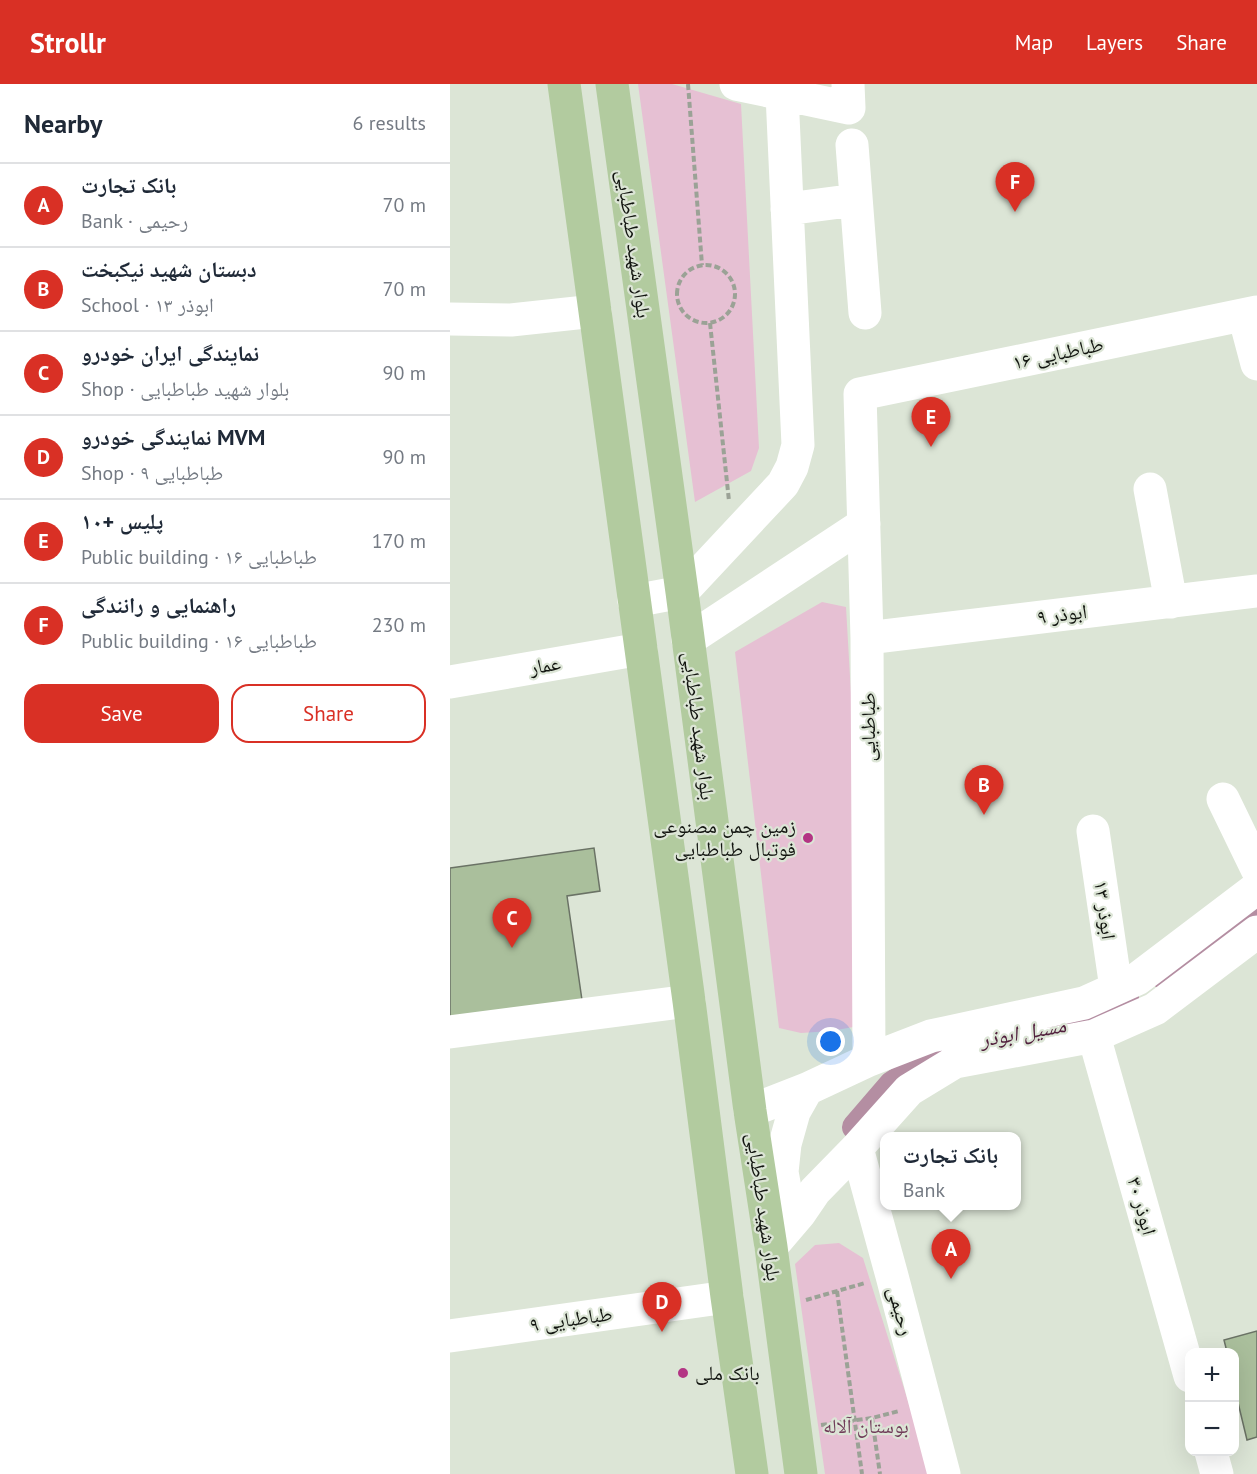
<!DOCTYPE html>
<meta charset="utf-8">
<style>
body{margin:0;font-family:"PT Sans","Noto Naskh Arabic",sans-serif;background:#f6f6f7;color:#1f2937}
.controls{position:absolute;right:18px;bottom:18px;display:grid;overflow:hidden;border-radius:12px;box-shadow:0 6px 24px #0002}
.controls button{width:54px;height:54px;display:grid;place-items:center;padding:0;border:0;border-bottom:2px solid #e0e1e3;background:#fff;color:#1f2937;font:30px sans-serif}
.you{position:absolute;left:381px;top:958px;width:21px;height:21px;margin:-15px;border:4px solid #fff;border-radius:50%;background:#1a73e8;box-shadow:0 0 0 9px #1a73e833}
.badge{display:grid;place-items:center;width:39px;height:39px;border-radius:50%;background:#d93025;color:#fff;font-size:20px;font-weight:700}
.pin{position:absolute;translate:-50% -50px;filter:drop-shadow(0 2px 3px #0008)}
.pin::after{content:'';position:absolute;top:32px;width:21px;height:18px;background:inherit;clip-path:polygon(0 0,100% 0,50% 100%)}
.popup{position:absolute;left:430px;top:1048px;width:141px;height:78px;box-sizing:border-box;display:grid;place-content:center;border-radius:12px;background:#fff;filter:drop-shadow(0 2px 4px #0005);font-size:20px;white-space:nowrap;color:#747a83}
.popup b{font-size:22px;color:#1f2937}
.popup::after{content:'';position:absolute;left:50%;top:100%;margin-left:-12px;border:12px solid transparent;border-top-color:#fff}
.list{margin:0;padding:0;list-style:none}
h2{display:flex;justify-content:space-between;align-items:center;height:78px;margin:0;padding:0 24px;font-size:26px}
h2 small{font-size:20px;font-weight:400;color:#747a83}
.list li{display:grid;grid-template-columns:39px 1fr auto;gap:18px;align-items:center;box-sizing:border-box;height:84px;padding:0 24px;border-top:2px solid #e0e1e3}
.list b{display:block;font-size:22px;white-space:nowrap}
.list p{margin:0;font-size:20px;white-space:nowrap;color:#747a83}
.list em{font-size:20px;font-style:normal;color:#747a83}
.actions{display:flex;gap:12px;padding:18px 24px}
.actions a{flex:1;padding:14px 0;border:2px solid #d93025;border-radius:18px;text-align:center;font-size:21px;color:#d93025}
.actions .main{background:#d93025;color:#fff}
.map{position:relative;flex:none;width:807px;height:1390px;overflow:hidden}
header{display:flex;align-items:center;gap:36px;box-sizing:border-box;height:84px;padding:0 30px;background:#d93025;color:#fff}
header strong{font-size:28px}
nav{display:flex;gap:33px;margin-inline-start:auto;font-size:21px}
main{display:flex}
aside{flex:1;background:#fff}
.map>svg:first-child{display:block}
.green{fill:#e6c0d3}
.lines{fill:none;stroke-linecap:round;stroke-linejoin:round}
.canal{stroke:#b48ea2;stroke-width:26}
.building{fill:#aabf9c;stroke:#6a7265;stroke-width:1.5}
.path{stroke:#9ba296;stroke-width:4;stroke-dasharray:6 3;stroke-linecap:butt}
.minor{stroke:#fff;stroke-width:33}
.major{stroke:#b2cb9f;stroke-width:33}
.poi-dot{fill:#b33584;stroke:#dce5d6;stroke-width:2}
.labels{text-anchor:middle;dominant-baseline:central;stroke-width:4.5;stroke-linejoin:round;paint-order:stroke}
.street-label{font-size:20px;fill:#121510;stroke:#dce5d6}
.poi-label{font-size:20px;fill:#121510;stroke:#dce5d6;text-anchor:end}
.park-label{font-size:20px;fill:#703c59;stroke:#dce5d6}
.water-label{font-size:21px;font-style:italic;fill:#51203d;stroke:#dce5d6}
</style>
<header>
<strong>Strollr</strong>
<nav><a>Map</a><a>Layers</a><a>Share</a></nav>
</header>
<main>
<aside>
<h2>Nearby<small>6 results</small></h2>
<ul class="list">
<li><span class="badge">A</span><div><b>بانک تجارت</b><p>Bank · رحیمی</p></div><em>70 m</em></li>
<li><span class="badge">B</span><div><b>دبستان شهید نیکبخت</b><p>School · ابوذر ۱۳</p></div><em>70 m</em></li>
<li><span class="badge">C</span><div><b>نمایندگی ایران خودرو</b><p>Shop · بلوار شهید طباطبایی</p></div><em>90 m</em></li>
<li><span class="badge">D</span><div><b>نمایندگی خودرو MVM</b><p>Shop · طباطبایی ۹</p></div><em>90 m</em></li>
<li><span class="badge">E</span><div><b>پلیس +۱۰</b><p>Public building · طباطبایی ۱۶</p></div><em>170 m</em></li>
<li><span class="badge">F</span><div><b>راهنمایی و رانندگی</b><p>Public building · طباطبایی ۱۶</p></div><em>230 m</em></li>
</ul>
<div class="actions"><a class="main">Save</a><a>Share</a></div>
</aside>
<div class="map">
<svg width="807" height="1390" viewBox="0 0 807 1390">
<rect width="100%" height="100%" fill="#dce5d6"/>
<path class="green" d="M188,0H222L291,20L309,364L301,387L245,418Z
M372,518L396,523L420,940L381,947L351,949L329,944L285,568Z
M389,1159L413,1174L481,1390H375L345,1180L365,1161Z"/>
<g class="lines">
<path class="canal" d="M713,892L762,862L807,828
M561,950L637,937L676,914
M405,1043L442,1000L502,960L522,956"/>
</g>
<path class="building" d="M144,764L150,807L117,812L132,916L0,934V784Z
M807,1247V1353L797,1356L784,1302V1268H777L774,1256Z"/>
<g class="lines">
<path class="path" d="M238,0L252,181
M227 210a29 29 0 1 1 58 0a29 29 0 1 1-58 0Z
M260,239L279,417
M387,1207L412,1390
M356,1216L415,1199
M422,1334L430,1390
M371,1341L422,1334L449,1327"/>
<path class="minor" d="M286,0L399,24L398,0
M402,61L415,229
M337,125L406,116
M794,231L807,280
M0,235L61,236L145,227
M700,405L721,518
M184,517L232,508L333,400L342,383L348,361L332,10
M417,554L807,507
M238,556L414,440
M0,598L191,565
M773,715L807,785
M643,747L666,904
M0,948L239,917
M644,952L740,1292
M419,976L417,554L410,310L807,228
M300,1027L357,1005L419,976L481,952L634,919L687,895L807,804
M407,1064L442,1192L494,1390
M350,1129L336,1110L332,1088L335,1060L344,1028L357,1005
M321,1163L350,1129L365,1107L407,1064L459,1006L505,978L644,952L705,925L807,848
M0,1252L277,1213
M761,1368L767,1390"/>
<path class="major" d="M114,0L239,917L277,1213L302,1390
M162,0L232,508L300,1027L321,1163L351,1390"/>
</g>
<g class="poi-dot">
<circle cx="358" cy="754" r="6"/>
<circle cx="233" cy="1289" r="6"/>
</g>
<g class="labels">
<g class="street-label">
<text transform="translate(184 160) rotate(82)">بلوار شهید طباطبایی</text>
<text transform="translate(608 269) rotate(-12)">طباطبایی ۱۶</text>
<text transform="translate(612 530) rotate(-7)">ابوذر ۹</text>
<text transform="translate(95 581) rotate(-10)">عمار</text>
<text transform="translate(249 642) rotate(83)">بلوار شهید طباطبایی</text>
<text transform="translate(418 643) rotate(-90)">طباطبایی</text>
<text transform="translate(655 826) rotate(82)">ابوذر ۱۳</text>
<text transform="translate(692 1122) rotate(74)">ابوذر ۳۰</text>
<text transform="translate(314 1123) rotate(82)">بلوار شهید طباطبایی</text>
<text transform="translate(451 1227) rotate(75)">رحیمی</text>
<text transform="translate(121 1235) rotate(-8)">طباطبایی ۹</text>
</g>
<g class="poi-label">
<text x="346" y="742">زمین چمن مصنوعی<tspan x="346" dy="23">فوتبال طباطبایی</tspan></text>
<text x="245" y="1289" text-anchor="start">بانک ملی</text>
</g>
<g class="park-label">
<text x="416" y="1342">بوستان آلاله</text>
</g>
<g class="water-label">
<text transform="translate(573 948) rotate(-10)">مسیل ابوذر</text>
</g>
</g>
</svg>
<div class="controls">
<button>+</button>
<button>−</button>
</div>
<div class="you"></div>
<div class="pin badge" style="left:501px;top:1195px">A</div>
<div class="popup"><b>بانک تجارت</b>Bank</div>
<div class="pin badge" style="left:534px;top:731px">B</div>
<div class="pin badge" style="left:62px;top:864px">C</div>
<div class="pin badge" style="left:212px;top:1248px">D</div>
<div class="pin badge" style="left:481px;top:363px">E</div>
<div class="pin badge" style="left:565px;top:128px">F</div>
</div>
</main>
